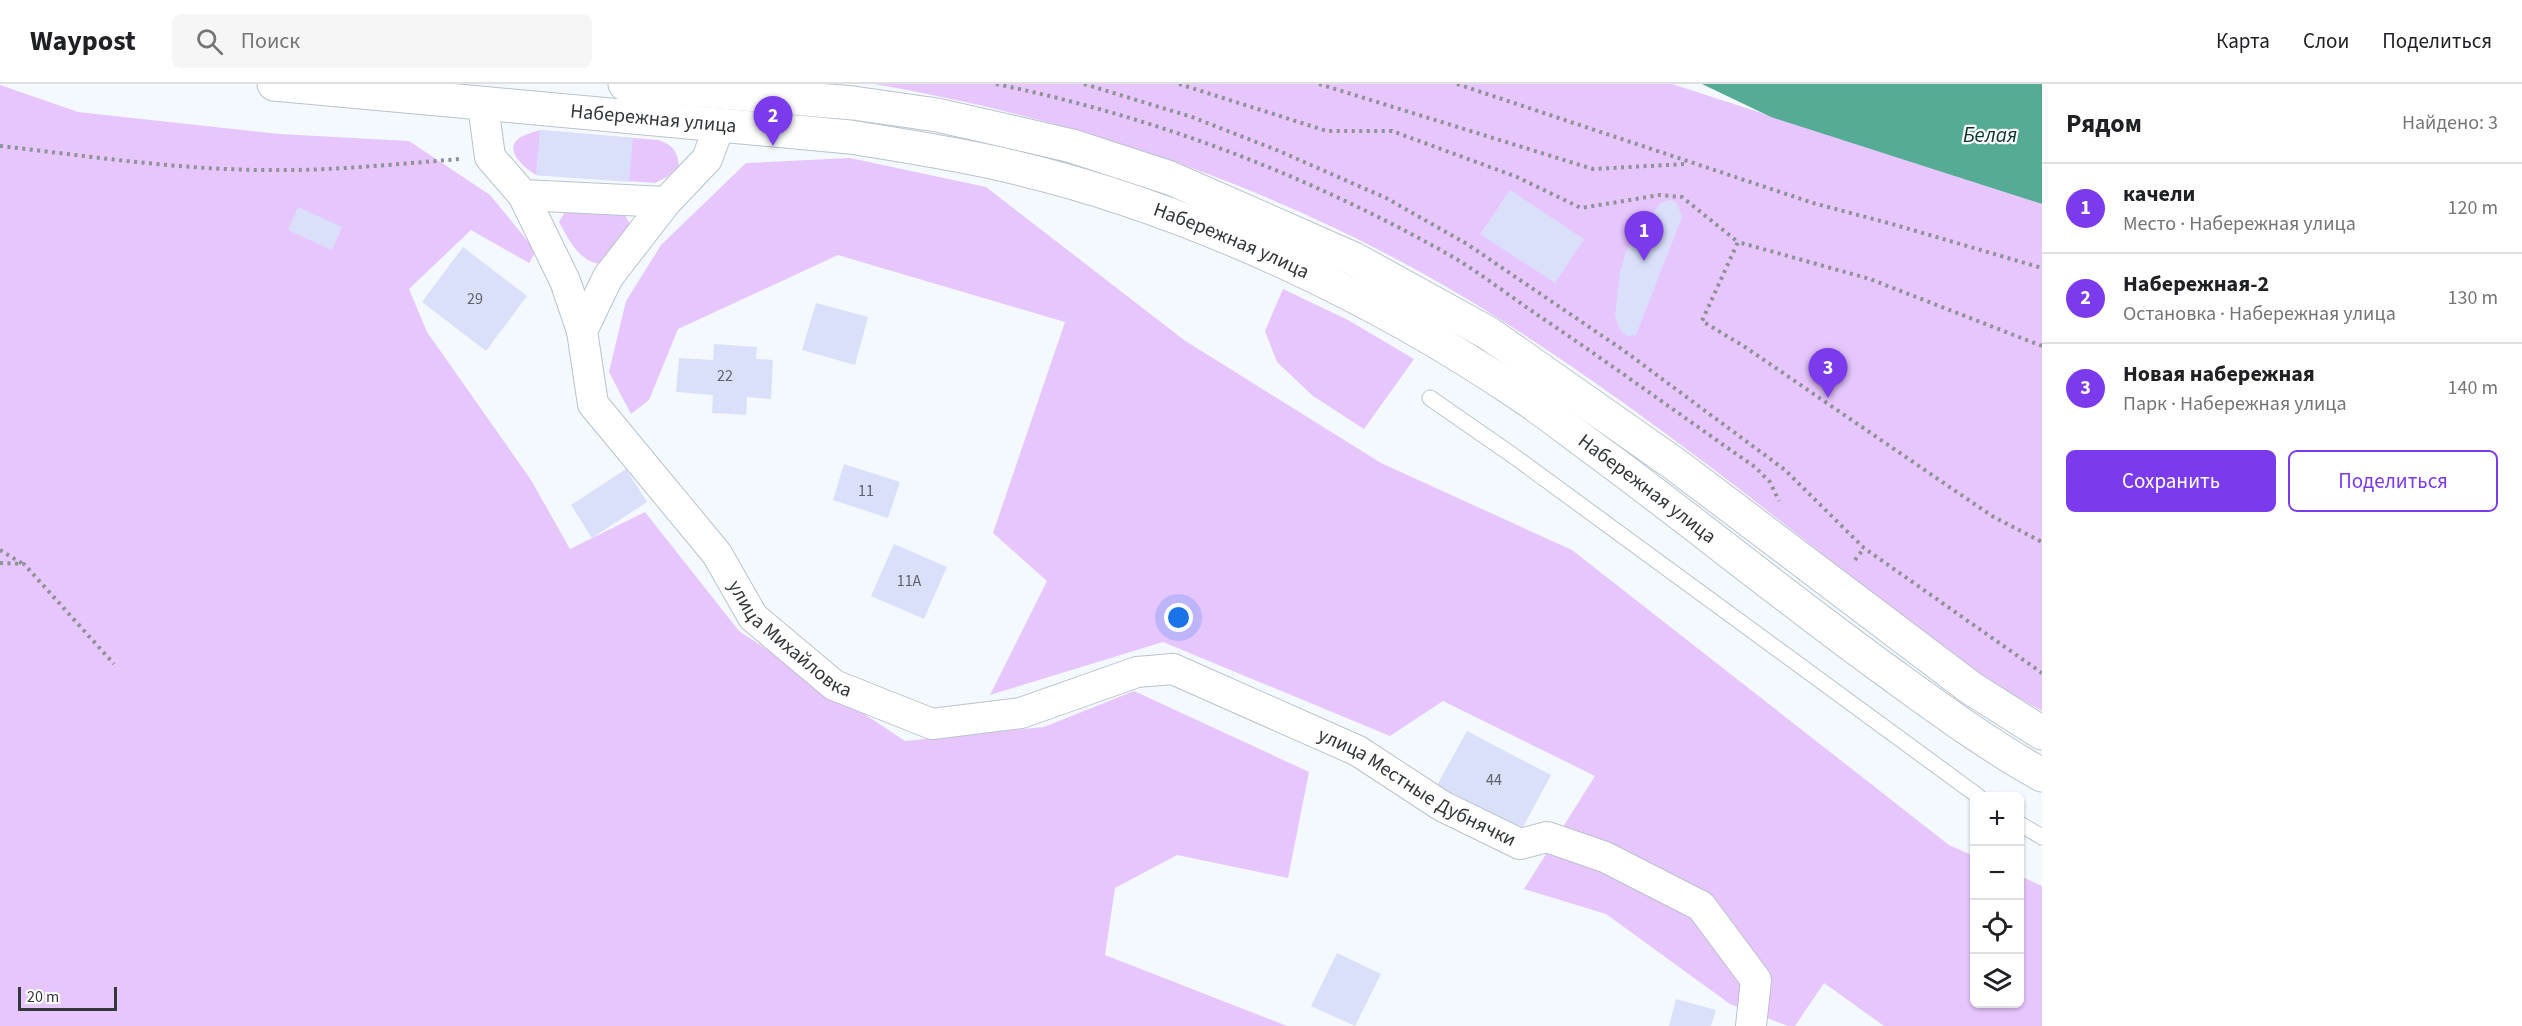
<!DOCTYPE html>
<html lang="ru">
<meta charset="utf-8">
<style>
body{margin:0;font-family:"Source Sans 3",sans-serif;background:#f6f6f6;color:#202124}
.controls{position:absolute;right:18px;bottom:18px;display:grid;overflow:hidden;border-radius:9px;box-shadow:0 2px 4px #0004}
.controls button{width:54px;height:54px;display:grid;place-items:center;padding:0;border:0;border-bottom:2px solid #e0e0e0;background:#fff;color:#202124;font:30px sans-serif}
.scale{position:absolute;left:18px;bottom:15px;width:99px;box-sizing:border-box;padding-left:6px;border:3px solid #33373a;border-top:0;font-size:16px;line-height:21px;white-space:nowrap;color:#33373a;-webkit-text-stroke:4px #fff;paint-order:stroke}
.you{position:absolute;left:1179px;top:534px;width:21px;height:21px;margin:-15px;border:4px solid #fff;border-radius:50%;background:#1a73e8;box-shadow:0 0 0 9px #1a73e833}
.badge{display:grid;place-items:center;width:39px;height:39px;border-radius:50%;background:#7c3aed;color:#fff;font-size:20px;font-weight:700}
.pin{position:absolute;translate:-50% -50px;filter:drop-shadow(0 2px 3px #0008)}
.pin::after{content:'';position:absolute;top:32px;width:21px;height:18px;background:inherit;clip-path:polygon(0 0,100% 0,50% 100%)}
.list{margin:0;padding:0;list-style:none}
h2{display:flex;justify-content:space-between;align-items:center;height:78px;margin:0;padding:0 24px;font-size:26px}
h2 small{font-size:20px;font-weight:400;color:#757577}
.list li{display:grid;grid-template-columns:39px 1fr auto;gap:18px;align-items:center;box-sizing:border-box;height:90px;padding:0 24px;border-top:2px solid #e0e0e0}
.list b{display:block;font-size:22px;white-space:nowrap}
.list p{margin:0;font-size:20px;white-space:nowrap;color:#757577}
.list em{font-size:20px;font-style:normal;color:#757577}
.actions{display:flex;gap:12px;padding:18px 24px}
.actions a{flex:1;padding:14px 0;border:2px solid #7c3aed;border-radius:9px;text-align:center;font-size:21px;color:#7c3aed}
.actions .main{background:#7c3aed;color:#fff}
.icon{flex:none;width:33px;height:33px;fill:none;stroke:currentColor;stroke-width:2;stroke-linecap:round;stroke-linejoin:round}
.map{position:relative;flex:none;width:2042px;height:942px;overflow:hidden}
header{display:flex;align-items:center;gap:36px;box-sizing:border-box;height:84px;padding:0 30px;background:#fff;border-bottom:2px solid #e0e0e0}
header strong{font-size:28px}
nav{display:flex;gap:33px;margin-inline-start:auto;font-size:21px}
.search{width:420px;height:54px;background:#f6f6f6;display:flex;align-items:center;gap:15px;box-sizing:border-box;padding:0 21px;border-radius:9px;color:#757577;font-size:22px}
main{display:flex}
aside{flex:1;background:#fff}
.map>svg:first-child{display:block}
.green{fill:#e7c6fe}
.water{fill:#56ab95}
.building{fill:#dbe0fa}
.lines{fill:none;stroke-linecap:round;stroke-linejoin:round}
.service-casing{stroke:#b9c3cb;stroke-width:17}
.minor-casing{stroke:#b9c3cb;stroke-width:32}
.tertiary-casing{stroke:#b9c3cb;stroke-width:35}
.path{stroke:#8d9296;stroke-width:4;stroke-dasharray:3 4.5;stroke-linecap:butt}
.service{stroke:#fff;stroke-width:15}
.minor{stroke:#fff;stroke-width:30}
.tertiary{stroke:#fff;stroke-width:33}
.labels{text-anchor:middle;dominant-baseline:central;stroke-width:4.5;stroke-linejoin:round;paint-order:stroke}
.number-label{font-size:16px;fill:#5d616a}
.street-label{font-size:20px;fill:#33373a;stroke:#fff}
.water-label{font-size:21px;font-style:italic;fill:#093229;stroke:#fff}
</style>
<header>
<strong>Waypost</strong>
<div class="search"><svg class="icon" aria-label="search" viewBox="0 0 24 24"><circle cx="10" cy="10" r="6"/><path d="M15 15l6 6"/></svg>Поиск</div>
<nav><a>Карта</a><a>Слои</a><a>Поделиться</a></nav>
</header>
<main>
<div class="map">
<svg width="2042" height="942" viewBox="0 0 2042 942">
<rect width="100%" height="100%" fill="#f3f9fe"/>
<path class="green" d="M874,0H1672L2042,120V627C2021,615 1998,603 1978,589C1879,519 1787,439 1689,367C1609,307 1525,248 1438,198C1263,98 1071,34 874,0Z
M0,1L78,28L280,50L409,57L490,111L536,167L529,179L471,146L409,205L427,248L531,396L570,465L645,428L739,547L905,657L1044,643L1134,607L1309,688L1288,794L1177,771L1115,804L1105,871L1287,942H0Z
M540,46L658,56C673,61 677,66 679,82L667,93L655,99L536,91C525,84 501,65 521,53C526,50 534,48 540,46Z
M850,74L986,103L1184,256L1381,379L1572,466L1949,761L1974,772V920H2020V792L2042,802V942H1884L1824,899L1795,942H1788L1730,920L1606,830L1524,805L1595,692L1443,617L1390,652L1163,558L990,611L1047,497L993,449L1065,238L838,171L678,245L649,316L631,330L609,288L626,217L661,161L746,79Z
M566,126L625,131L631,142L601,180C578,177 570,157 559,138Z
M1283,205L1348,236L1414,275L1364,345L1313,312L1277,278L1265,247Z"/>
<path class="water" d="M1702,0H2042V120L1771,33Z"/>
<path class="building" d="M540,46L633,54L629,98L536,91Z
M1510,106L1584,155L1555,199L1480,150Z
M1672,116L1677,119L1682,133L1636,251L1627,252L1620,246L1615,232L1620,188L1626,167L1661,118Z
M298,123L342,143L332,166L288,146Z
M463,163L527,212L486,267L422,218Z
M816,219L868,233L855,281L802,266Z
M714,260L757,263L756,275L773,276L771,315L747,313L746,331L712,329L713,311L676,308L679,274L713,276Z
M844,380L900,398L888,434L833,416Z
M626,385L647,418L592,454L571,421Z
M894,460L947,483L924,535L871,512Z
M1467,647L1551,691L1522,745L1437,701Z
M1337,869L1381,890L1355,942L1311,922Z
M1676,915L1716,926L1711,942H1669Z"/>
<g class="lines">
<defs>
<path id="service" d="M1430,314L1515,373L1978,712
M2020,740L2042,753"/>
<g id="minor">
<path id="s1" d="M483,21L490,73L523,111L565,197L582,247L593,320L717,470L753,533L834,601L932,640L1021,629L1137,588L1173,585L1358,667L1442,722L1520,760L1547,753L1605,773L1701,822L1756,896L1751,942"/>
<path d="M523,111L666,118"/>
<path d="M582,247L608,193L666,118L707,75L720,40"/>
</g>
<g id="tertiary">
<path id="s2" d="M274,0L850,53C905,62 959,70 1013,83C1188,124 1376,212 1525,314C1553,333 1580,355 1608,375C1702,445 1793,519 1887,587C1938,624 1988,661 2042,691"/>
<path d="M625,0L853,19L937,31L1025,51L1072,62L1170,94L1354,175L1488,249L1676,381L1971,604L2042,649"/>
</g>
</defs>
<use href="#service" class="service-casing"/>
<use href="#minor" class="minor-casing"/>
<use href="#tertiary" class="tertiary-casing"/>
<path class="path" d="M996,0C1156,33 1311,92 1453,173C1483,191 1511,213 1539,232C1612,281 1683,333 1755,383L1770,398L1779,417
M1084,0L1192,33L1279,67L1386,114L1467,160L1623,266L1785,386L1864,464L2042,589
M1179,0L1327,47H1392L1517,93L1581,124L1660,111L1682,113L1738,158
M1319,0L1593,85L1686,80
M1457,0L1813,119L1892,140L2042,184
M0,62C89,72 179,86 268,86C332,87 396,80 460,75
M2042,262L1870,195L1738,158L1702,237L1745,263L1992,432L2042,458
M0,466L23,480
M1855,476L1864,464
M0,479L24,480L114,580"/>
<use href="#service" class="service"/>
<use href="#minor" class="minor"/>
<use href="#tertiary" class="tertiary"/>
</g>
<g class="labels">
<g class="number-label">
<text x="475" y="215">29</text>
<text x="725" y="292">22</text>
<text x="866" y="407">11</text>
<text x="909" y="497">11А</text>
<text x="1494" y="696">44</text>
</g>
<g class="street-label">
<text stroke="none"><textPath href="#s2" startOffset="381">Набережная улица</textPath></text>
<text stroke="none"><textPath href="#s2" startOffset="975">Набережная улица</textPath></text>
<text stroke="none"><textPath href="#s2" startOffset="1461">Набережная улица</textPath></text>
<text stroke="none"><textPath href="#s1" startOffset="634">улица Михайловка</textPath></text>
<text stroke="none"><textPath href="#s1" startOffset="1324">улица Местные Дубнячки</textPath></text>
</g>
<g class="water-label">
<text x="1990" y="51">Белая</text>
</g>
</g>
</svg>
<div class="controls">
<button>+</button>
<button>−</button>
<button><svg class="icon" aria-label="locate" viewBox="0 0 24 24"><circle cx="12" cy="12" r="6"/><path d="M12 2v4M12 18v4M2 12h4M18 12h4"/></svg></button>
<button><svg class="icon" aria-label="layers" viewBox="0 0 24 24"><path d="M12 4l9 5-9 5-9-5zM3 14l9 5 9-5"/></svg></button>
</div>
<div class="scale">20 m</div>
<div class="you"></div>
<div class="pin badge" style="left:1644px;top:177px">1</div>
<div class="pin badge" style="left:773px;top:62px">2</div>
<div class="pin badge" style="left:1828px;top:314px">3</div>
</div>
<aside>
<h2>Рядом<small>Найдено: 3</small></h2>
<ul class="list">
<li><span class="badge">1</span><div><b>качели</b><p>Место · Набережная улица</p></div><em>120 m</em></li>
<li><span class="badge">2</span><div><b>Набережная-2</b><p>Остановка · Набережная улица</p></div><em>130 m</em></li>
<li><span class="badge">3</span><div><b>Новая набережная</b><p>Парк · Набережная улица</p></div><em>140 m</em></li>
</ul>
<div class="actions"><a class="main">Сохранить</a><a>Поделиться</a></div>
</aside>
</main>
